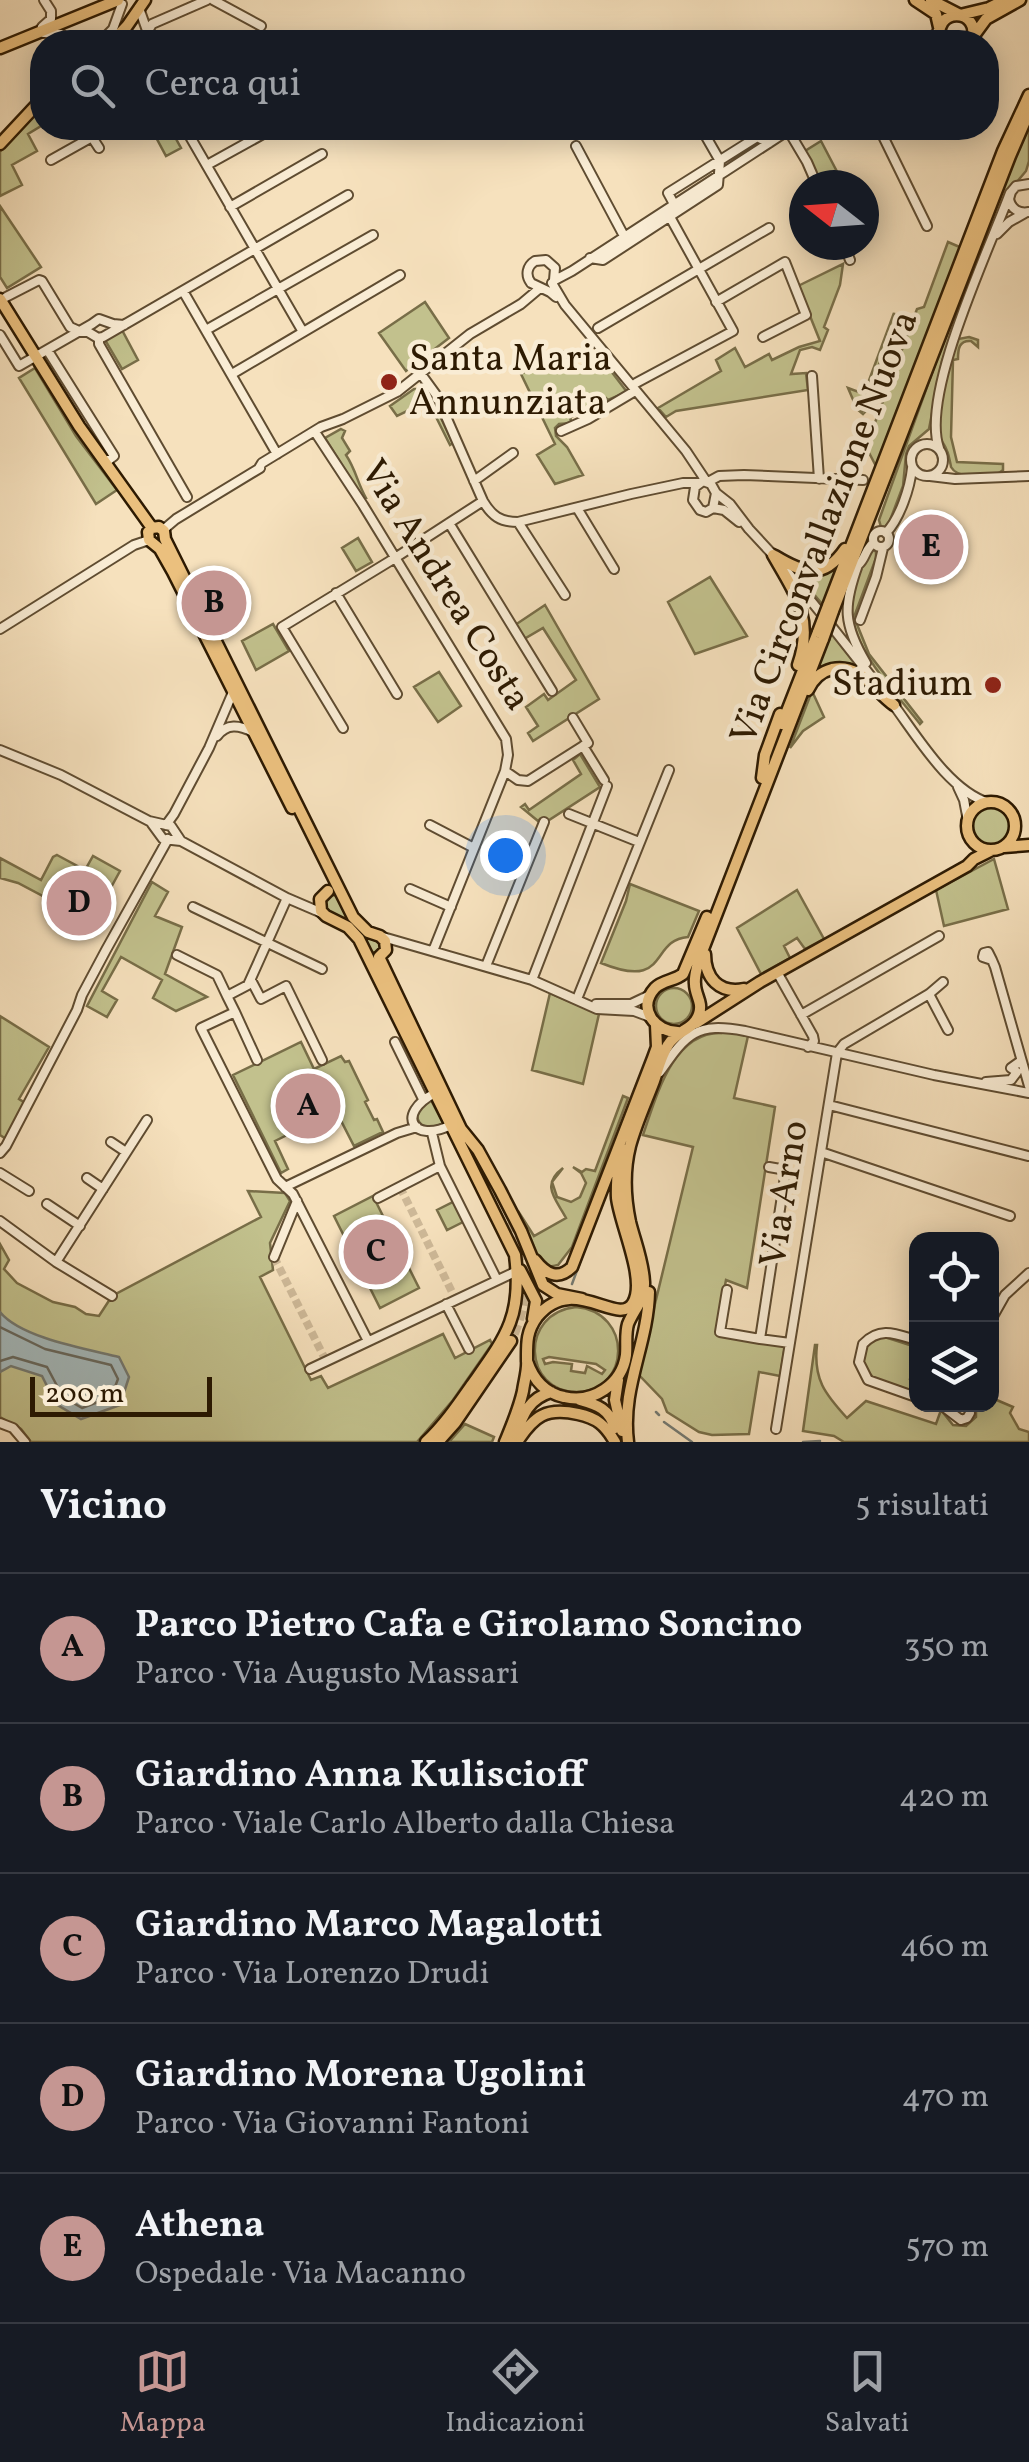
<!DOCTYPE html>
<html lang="it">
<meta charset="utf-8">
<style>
body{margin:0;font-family:Vollkorn,serif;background:#20242c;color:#f1f3f6}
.controls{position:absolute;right:30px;bottom:30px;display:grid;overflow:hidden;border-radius:20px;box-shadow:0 5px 25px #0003}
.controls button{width:90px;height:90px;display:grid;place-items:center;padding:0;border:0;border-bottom:2px solid #363941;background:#171b24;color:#f1f3f6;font:50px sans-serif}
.compass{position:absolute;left:789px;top:170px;width:90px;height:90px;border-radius:50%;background:#171b24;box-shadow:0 5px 25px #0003;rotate:287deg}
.scale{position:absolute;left:30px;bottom:25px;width:182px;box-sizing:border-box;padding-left:10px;border:5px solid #2d1a02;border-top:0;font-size:28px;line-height:35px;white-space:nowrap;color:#2d1a02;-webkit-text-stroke:8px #f9ecd4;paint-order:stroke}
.you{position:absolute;left:505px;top:855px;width:35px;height:35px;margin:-25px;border:8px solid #fff;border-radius:50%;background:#1a73e8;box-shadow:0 0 0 15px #1a73e833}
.badge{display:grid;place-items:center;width:65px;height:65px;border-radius:50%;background:#c59692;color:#111;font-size:32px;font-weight:700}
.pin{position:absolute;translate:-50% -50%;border:5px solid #fff;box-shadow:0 2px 10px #0006}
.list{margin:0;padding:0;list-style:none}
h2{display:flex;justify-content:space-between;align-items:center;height:130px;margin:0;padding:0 40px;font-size:42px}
h2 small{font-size:32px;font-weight:400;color:#9ea1a6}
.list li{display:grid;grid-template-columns:65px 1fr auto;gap:30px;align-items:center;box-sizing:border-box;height:150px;padding:0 40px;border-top:2px solid #363941}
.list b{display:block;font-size:38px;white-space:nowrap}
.list p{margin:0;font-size:32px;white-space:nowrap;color:#9ea1a6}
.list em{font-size:32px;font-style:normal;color:#9ea1a6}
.icon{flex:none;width:55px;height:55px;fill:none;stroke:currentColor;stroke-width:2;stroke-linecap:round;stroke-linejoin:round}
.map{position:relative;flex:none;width:1029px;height:1442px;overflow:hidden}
.search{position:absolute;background:#171b24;box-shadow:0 5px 25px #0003;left:30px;right:30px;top:30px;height:110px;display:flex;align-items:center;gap:25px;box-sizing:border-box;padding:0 35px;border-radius:40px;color:#9ea1a6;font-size:38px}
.sheet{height:880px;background:#171b24}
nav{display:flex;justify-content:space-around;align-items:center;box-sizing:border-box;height:140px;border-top:2px solid #363941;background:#171b24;font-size:28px;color:#9ea1a6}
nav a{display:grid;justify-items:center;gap:5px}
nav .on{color:#c59692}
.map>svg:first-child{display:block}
.green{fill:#c2c18d;stroke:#786e48;stroke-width:2.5;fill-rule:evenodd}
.water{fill:#a4babd;stroke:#747a72;stroke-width:2.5}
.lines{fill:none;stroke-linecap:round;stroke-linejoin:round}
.shore{stroke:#686a60;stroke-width:2.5}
.stream{stroke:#747a72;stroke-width:2.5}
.minor-tunnel{stroke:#ceb998;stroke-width:8;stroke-dasharray:8 4;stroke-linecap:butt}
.major-tunnel{stroke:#ceb998;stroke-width:10;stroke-dasharray:10 5;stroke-linecap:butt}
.minor-casing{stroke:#5f4c31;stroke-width:12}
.major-casing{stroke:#2d1a02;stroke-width:15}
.minor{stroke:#f9ecd4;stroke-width:8}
.major{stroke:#ebc07e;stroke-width:10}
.major-bridge-casing{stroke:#2d1a02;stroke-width:15;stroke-linecap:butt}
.major-bridge{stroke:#ebc07e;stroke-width:10}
.poi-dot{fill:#8f2418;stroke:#f9ecd4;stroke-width:4}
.labels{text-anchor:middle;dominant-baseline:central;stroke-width:9;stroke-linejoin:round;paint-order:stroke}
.poi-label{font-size:38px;fill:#2d1a02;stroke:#f9ecd4;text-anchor:start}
.street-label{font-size:38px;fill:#2d1a02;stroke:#f9ecd4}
</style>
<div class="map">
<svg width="1029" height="1442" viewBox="0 0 1029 1442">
<rect width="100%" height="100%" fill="#f6e1bd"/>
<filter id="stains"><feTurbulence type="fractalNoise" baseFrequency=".002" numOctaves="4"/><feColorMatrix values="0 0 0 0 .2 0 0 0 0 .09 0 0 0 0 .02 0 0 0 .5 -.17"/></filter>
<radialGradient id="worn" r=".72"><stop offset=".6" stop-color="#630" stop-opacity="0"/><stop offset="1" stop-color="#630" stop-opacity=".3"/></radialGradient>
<path class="green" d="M34,113L41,126L28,134L37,151L12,165L22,185L0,196V152Z
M1029,122V161L1026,171L1006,195L942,361L929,429L909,446L906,454L903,486L889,523L885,527H881L879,520L936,362Z
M151,128H170L181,148L166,156Z
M821,141L844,185H821L805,151Z
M0,206L41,267L7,288L0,277Z
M948,242L962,248L877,468L866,447L917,309L924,307Z
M843,264L840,285L824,327L828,330L820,350L812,347L800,350L791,374L806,373L808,390L676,411L666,417L658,408L721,371L716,360L735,348L745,367L769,354L772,360L799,347L820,341L798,286Z
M425,302L449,338L406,371L379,333Z
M894,313L895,322L862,410L865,412L863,414L857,409L848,388L864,394Z
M122,330L138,360L122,369L105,340Z
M969,337L978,340V347L971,341C959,340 958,349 958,359L953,360L951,437L957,462L1003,464V470L999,473C986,474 959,481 951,467C951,466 948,452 947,451C944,442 938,438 936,429L948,361L958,339Z
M563,352L572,370L601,358L627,392L608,400L606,398L570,418L572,423L559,424L555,428L556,436L567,447L583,475L555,484L537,455L555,444L521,374Z
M35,368L76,436L117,490L96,504L19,378Z
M414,389H424L428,391L453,443L450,445L428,401L397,416L390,406Z
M341,429L345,431L342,438L350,451L346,455C356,470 357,482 366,498L363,499L325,438Z
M358,538L372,562L356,571L342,548Z
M873,549L876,552V558L854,617L869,654L922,722L920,724C877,669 820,620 873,549Z
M840,562L823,605L796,573L815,575Z
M207,573L236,630L221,638C210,619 205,599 195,579Z
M710,577L747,636L695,654L668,602Z
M545,605L599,699L533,741L528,733L538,726L526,707L544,694L548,700L576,680L543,628L524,639L515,625Z
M273,624L289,651L256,670L242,641Z
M830,631L858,667L848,665L812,676Z
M439,672L461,706L438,722L414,687Z
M812,691L824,717L803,731L790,748Z
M580,754L600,787L546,822L540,819L538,821L521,807L525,804L529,810L581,774L573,760Z
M969 825a22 22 0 1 1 44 0a22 22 0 1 1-44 0Z
M57,855L85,870L93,856L120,871L92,922L18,883L0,878V858L41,880L53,857Z
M994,859L1008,909L944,926L936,890Z
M152,882L168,892L155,916L182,927L165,974L207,997L176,1011L153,998L162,980L121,957L102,991L117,1000L107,1017L87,1006Z
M630,884L699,911L688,937C649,940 670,991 601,963L626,901Z
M797,890L824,939L805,949L797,938L784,946L790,958L761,974L737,928Z
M328,896L334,895L339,898L353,925L364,935L380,943L381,949L376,953L371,952C360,931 349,920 327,911L324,901Z
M656 1006a18 18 0 1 1 36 0a18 18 0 1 1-36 0Z
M550,993L599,1014L583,1084L532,1070Z
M0,1016L49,1047L19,1099L25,1103L6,1139L0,1135Z
M722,1030L748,1036L734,1098L775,1107L747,1288L726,1280L716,1334L785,1346L780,1376L759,1372L749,1434L712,1435L699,1432L667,1412L662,1399L638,1374L693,1147L643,1135C656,1098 672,1032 721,1033Z
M301,1042L314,1069L341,1056L345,1062L349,1061L368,1100L365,1102L374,1120L377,1119L383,1132L354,1146L336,1111L275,1141L288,1169L281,1173L233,1075Z
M623,1096L628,1098L572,1247L558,1265C552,1266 548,1268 542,1264C531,1256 520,1224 518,1211L534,1236L566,1218C556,1199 540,1185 563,1168L552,1182L557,1197L571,1202L580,1197L586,1183L581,1173L573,1167L582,1172L586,1169L595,1171Z
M431,1100L443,1123C432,1129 418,1130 417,1114L421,1106Z
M248,1191L285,1193L290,1201L270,1243L273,1270L260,1277L311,1380L321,1376L328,1388L443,1334L455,1358L490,1340L492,1344L453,1400L417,1442H31L21,1429L0,1417V1244L9,1260L4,1269L17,1283L53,1302L75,1307L86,1314L99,1316L112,1296L261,1217Z
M373,1196L419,1288L380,1308L334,1216Z
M455,1201L465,1221L447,1230L437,1210Z
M576,1307C633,1312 631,1391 577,1392C523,1392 519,1313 576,1307ZM549,1357L596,1364L605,1370L602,1374L587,1366L585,1373L571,1371L572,1364L553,1362L545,1364L543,1359Z
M888,1336V1338L916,1347V1356L910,1379L916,1382V1393L875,1379C853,1360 862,1341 888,1336Z
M815,1345H817C813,1379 825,1394 847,1418L866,1401L936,1424L941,1410L953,1425L966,1426L976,1417V1405L992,1404V1398L1013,1407L1010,1413L1019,1429L1029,1432V1442H844L834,1436L803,1431Z
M465,1424L494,1437L492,1442H449Z"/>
<path class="water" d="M0,1312C21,1338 87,1349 119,1357L129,1377L120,1405L81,1419L56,1404L42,1376L11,1366L0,1372Z"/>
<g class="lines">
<path class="shore" d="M0,1327L45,1349L111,1365L118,1379L111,1397L82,1408L63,1397L47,1367L13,1357L0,1361"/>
<path class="stream" d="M589,1238L597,1216
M572,1284L585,1249
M656,1412L659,1415
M664,1422L692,1442
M803,1442L820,1441"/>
<path class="minor-tunnel" d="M400,1187L456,1300
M274,1257L326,1361"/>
<path class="major-tunnel" d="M508,1223C527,1264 531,1297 511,1340"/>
<defs>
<path id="minor" d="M213,0L261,26
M139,8L151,42
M42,27L51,19V11L44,0
M148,31L152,24L207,0
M44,33L61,34L71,42
M100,42L113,29L122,4
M242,42H244
M927,42L938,31
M86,128L99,148
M185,128L303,332
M879,128L927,226
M788,130L807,162L817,185
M601,133L610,128
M576,146L624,236
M51,160L92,137
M207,165L274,128
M1029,184L1016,186L1011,192L1009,199C1011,209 1019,214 1029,212
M674,204L668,193L757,137L769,143
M230,207L322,154
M997,234L1009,222L1025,213
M844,245L850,260
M590,258L603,260L718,185L720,161L701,128
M554,280L555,268L546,260L535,261C527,266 525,275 531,283L550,292L556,297
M555,280L572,271L792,128
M552,283L565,305L686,451L706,481
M183,291L277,454
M6,297L39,280L42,281L70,327L81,332H88L98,338L103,337L348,195
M716,302L785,262L806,315L763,337
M92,324L99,319L113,324L124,325
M598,328L769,228
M206,330L373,235
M0,335L19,366L92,324
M99,338V344L187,497
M48,351L114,456L106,462
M232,374L400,275
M421,374L437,396L483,501C492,516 500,522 518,522L631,494L683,483H698
M812,376L819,479
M636,383L733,331L670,217
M561,431L588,419L635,391
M317,435L363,505L506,739L508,755L505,771L433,951
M911 460a16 16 0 1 1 32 0a16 16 0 1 1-32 0Z
M939,448C920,394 989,250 1010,193
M259,468L262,463L321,427L343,419L397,392L470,334L521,304L540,288
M930,476L955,479L1029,476
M474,481L513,453
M703,481L711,484L716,493L713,508L706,512L700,510L693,500L695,487Z
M708,482L719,476L744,475L863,480
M716,493L730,504L749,529L774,556
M577,508L614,569
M713,508L724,510L739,522
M518,522L565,595
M449,523L552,691
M163,530L176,519L260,468
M873 539a8 8 0 1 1 16 0a8 8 0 1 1-16 0Z
M886,533C900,518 910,488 912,468
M786,570L820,612
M336,593L397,694
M860,620L876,577L883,548
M832,627L881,689
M0,629L134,545L149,540
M866,663C843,624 843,606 858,565C866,559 865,548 874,543
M893,704C917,736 949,791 989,803
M573,718L588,743L583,746
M343,728L282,627L395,558L483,501
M217,736C227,723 239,725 253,732
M0,750L61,775L149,821L171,826L181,841
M505,771L518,780L528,781L583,746L604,780
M958,787L964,800L968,821
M569,814L639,842
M152,824L163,839L181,841L287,898L322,913
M166,825L174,814L209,748L233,692
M430,825L474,848
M410,889L451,907
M287,898L248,985L227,996L235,1012L201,1028L277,1179L293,1194L368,1341
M193,907L322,969
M383,937L532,980L597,1009L634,1011L650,1017
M177,955L217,975L227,996
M992,960L988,952L984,953L983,957L992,960L995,967L1029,1086
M486,966L544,822
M777,972L813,1036L814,1041L808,1047
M251,980L261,999L286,986L322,1060
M532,980L607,786
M929,994L948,1030
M577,999L669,770
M596,1004H631L650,995
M235,1012L257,1060
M801,1015L939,936
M395,1042L423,1099
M837,1053L844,1044L929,994L943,982
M660,1072C687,1033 696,1022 745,1031L934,1075L1029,1093
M986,1082L1011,1080L1017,1072L1011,1068L1018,1063
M435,1093C395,1114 413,1144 451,1125
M829,1105L1028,1156
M111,1142L126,1152
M821,1152L1010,1216
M0,1153L6,1146L77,1010L82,995L106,950L168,839
M440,1166L497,1280
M769,1167L786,1170L760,1339L790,1343
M0,1173L29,1191
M87,1178L103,1189
M285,1187L397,1133L417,1127
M378,1198L440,1166L432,1133
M47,1204L80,1226
M0,1221L56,1262L112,1296
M274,1257L297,1201
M56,1262L147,1120
M727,1290L720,1332L760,1339
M446,1304L469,1349
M992,1318L1005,1295L1029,1273
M916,1340C896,1334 880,1326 863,1344L859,1362L868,1380L916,1397
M310,1369L517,1271
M940,1404L961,1420L967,1418L970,1413L968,1404
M0,1423L13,1428L25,1442
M776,1429L837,1053"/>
<path id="major" d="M915,0L936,14L939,27
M931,0L960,15L989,8L1005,0
M975,34L986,19L1020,0
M112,42L127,26L145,0
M941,42C930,7 983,6 972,42
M0,48L118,0
M0,144L42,99
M0,299L79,426L152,528
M152,528L159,527L164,531L165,539L353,917L368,932L380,936L385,941L386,950L379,957
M152,528L148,532L149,540L160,549L173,572L292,808
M773,555C795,593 814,619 798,665
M775,556C803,573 823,581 845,549
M828,606L1003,151L1029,95
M833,611L1010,156L1029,112
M808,690C813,679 820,672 832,669C861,663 874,691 894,705
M782,724L818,632
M762,778L765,755L780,714
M967 826a24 24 0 1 1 48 0a24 24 0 1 1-48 0Z
M1004,847L1029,845
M328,891L320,899L321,911L326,916L348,927L359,939L515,1255C523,1317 505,1338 471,1386C457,1406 444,1425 426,1442
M705,954C705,978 719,994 744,989
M379,957L461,1129L478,1150L500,1190L521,1231L543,1285L557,1294L582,1299
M696,1023L760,982L967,866L974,859L992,850
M678,1032C656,1032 636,1009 655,988C663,980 674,981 683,974L707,917
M535,1260C546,1274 558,1281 572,1267L653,1058L657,1047L656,1025
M520,1270L536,1301L533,1319
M527,1361C533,1379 545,1393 564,1397C593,1404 622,1384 626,1355C627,1345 625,1334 628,1324C634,1309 645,1300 644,1282C643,1261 635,1242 630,1222C625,1198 624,1170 630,1146C636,1124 646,1102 654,1081C658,1069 661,1056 668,1045C677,1030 694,1030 699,1014C703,1002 695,995 695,984C694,977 697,969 698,962L823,639
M618,1380L615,1400L622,1431
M580,1400C598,1405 609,1409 615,1428
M514,1439C522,1417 527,1399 551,1392
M438,1442L455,1423L511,1341
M505,1442C512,1425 519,1409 523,1391C524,1382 528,1370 527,1361C527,1344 526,1332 537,1317C573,1272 618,1328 633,1303C647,1280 620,1225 617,1198C616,1181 619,1163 620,1145
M517,1442C534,1416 546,1407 578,1414C597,1418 605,1425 615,1442
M628,1442C621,1387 648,1345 649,1292"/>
</defs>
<use href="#minor" class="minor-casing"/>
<use href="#major" class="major-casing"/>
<use href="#minor" class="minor"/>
<use href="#major" class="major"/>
<defs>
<path id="major-bridge" d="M818,632L828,606
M823,639L833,611"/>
</defs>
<use href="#major-bridge" class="major-bridge-casing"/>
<use href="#major-bridge" class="major-bridge"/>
</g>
<g class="poi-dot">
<circle cx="389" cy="382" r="10"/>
<circle cx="993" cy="685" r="10"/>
</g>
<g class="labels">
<g class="poi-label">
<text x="409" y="360">Santa Maria<tspan x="409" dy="44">Annunziata</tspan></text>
<text x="973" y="685" text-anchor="end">Stadium</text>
</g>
<g class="street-label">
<text transform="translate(826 528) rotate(-69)">Via Circonvallazione Nuova</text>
<text transform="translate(444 586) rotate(58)">Via Andrea Costa</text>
<text transform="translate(786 1194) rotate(-81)">Via Arno</text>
</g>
</g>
<rect width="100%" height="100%" filter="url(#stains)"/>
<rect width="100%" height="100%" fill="url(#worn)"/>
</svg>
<div class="controls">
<button><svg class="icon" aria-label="locate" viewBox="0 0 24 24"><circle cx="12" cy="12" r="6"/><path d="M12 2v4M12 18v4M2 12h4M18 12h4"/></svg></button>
<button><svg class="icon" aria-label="layers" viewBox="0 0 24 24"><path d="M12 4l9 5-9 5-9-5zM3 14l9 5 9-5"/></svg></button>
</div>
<svg class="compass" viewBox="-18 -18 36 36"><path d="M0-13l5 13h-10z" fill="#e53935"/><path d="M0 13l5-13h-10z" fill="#9ea1a6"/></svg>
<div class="scale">200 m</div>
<div class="you"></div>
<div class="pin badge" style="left:308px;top:1106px">A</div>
<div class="pin badge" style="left:214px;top:603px">B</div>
<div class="pin badge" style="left:376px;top:1252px">C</div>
<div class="pin badge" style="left:79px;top:903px">D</div>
<div class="pin badge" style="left:931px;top:547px">E</div>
<div class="search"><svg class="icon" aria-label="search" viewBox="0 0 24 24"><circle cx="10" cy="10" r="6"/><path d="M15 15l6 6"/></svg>Cerca qui</div>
</div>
<section class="sheet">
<h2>Vicino<small>5 risultati</small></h2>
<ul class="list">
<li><span class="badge">A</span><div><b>Parco Pietro Cafa e Girolamo Soncino</b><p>Parco · Via Augusto Massari</p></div><em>350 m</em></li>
<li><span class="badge">B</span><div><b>Giardino Anna Kuliscioff</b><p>Parco · Viale Carlo Alberto dalla Chiesa</p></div><em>420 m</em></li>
<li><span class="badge">C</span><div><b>Giardino Marco Magalotti</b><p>Parco · Via Lorenzo Drudi</p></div><em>460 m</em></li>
<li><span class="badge">D</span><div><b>Giardino Morena Ugolini</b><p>Parco · Via Giovanni Fantoni</p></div><em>470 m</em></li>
<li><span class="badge">E</span><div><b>Athena</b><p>Ospedale · Via Macanno</p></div><em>570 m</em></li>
</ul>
</section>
<nav>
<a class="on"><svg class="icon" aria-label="map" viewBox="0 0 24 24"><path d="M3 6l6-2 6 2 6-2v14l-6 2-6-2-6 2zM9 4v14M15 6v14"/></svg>Mappa</a>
<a><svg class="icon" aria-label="directions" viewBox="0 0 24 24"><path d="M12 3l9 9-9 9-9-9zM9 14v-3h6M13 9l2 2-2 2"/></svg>Indicazioni</a>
<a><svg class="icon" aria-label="saved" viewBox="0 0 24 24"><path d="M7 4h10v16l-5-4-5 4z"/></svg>Salvati</a>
</nav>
